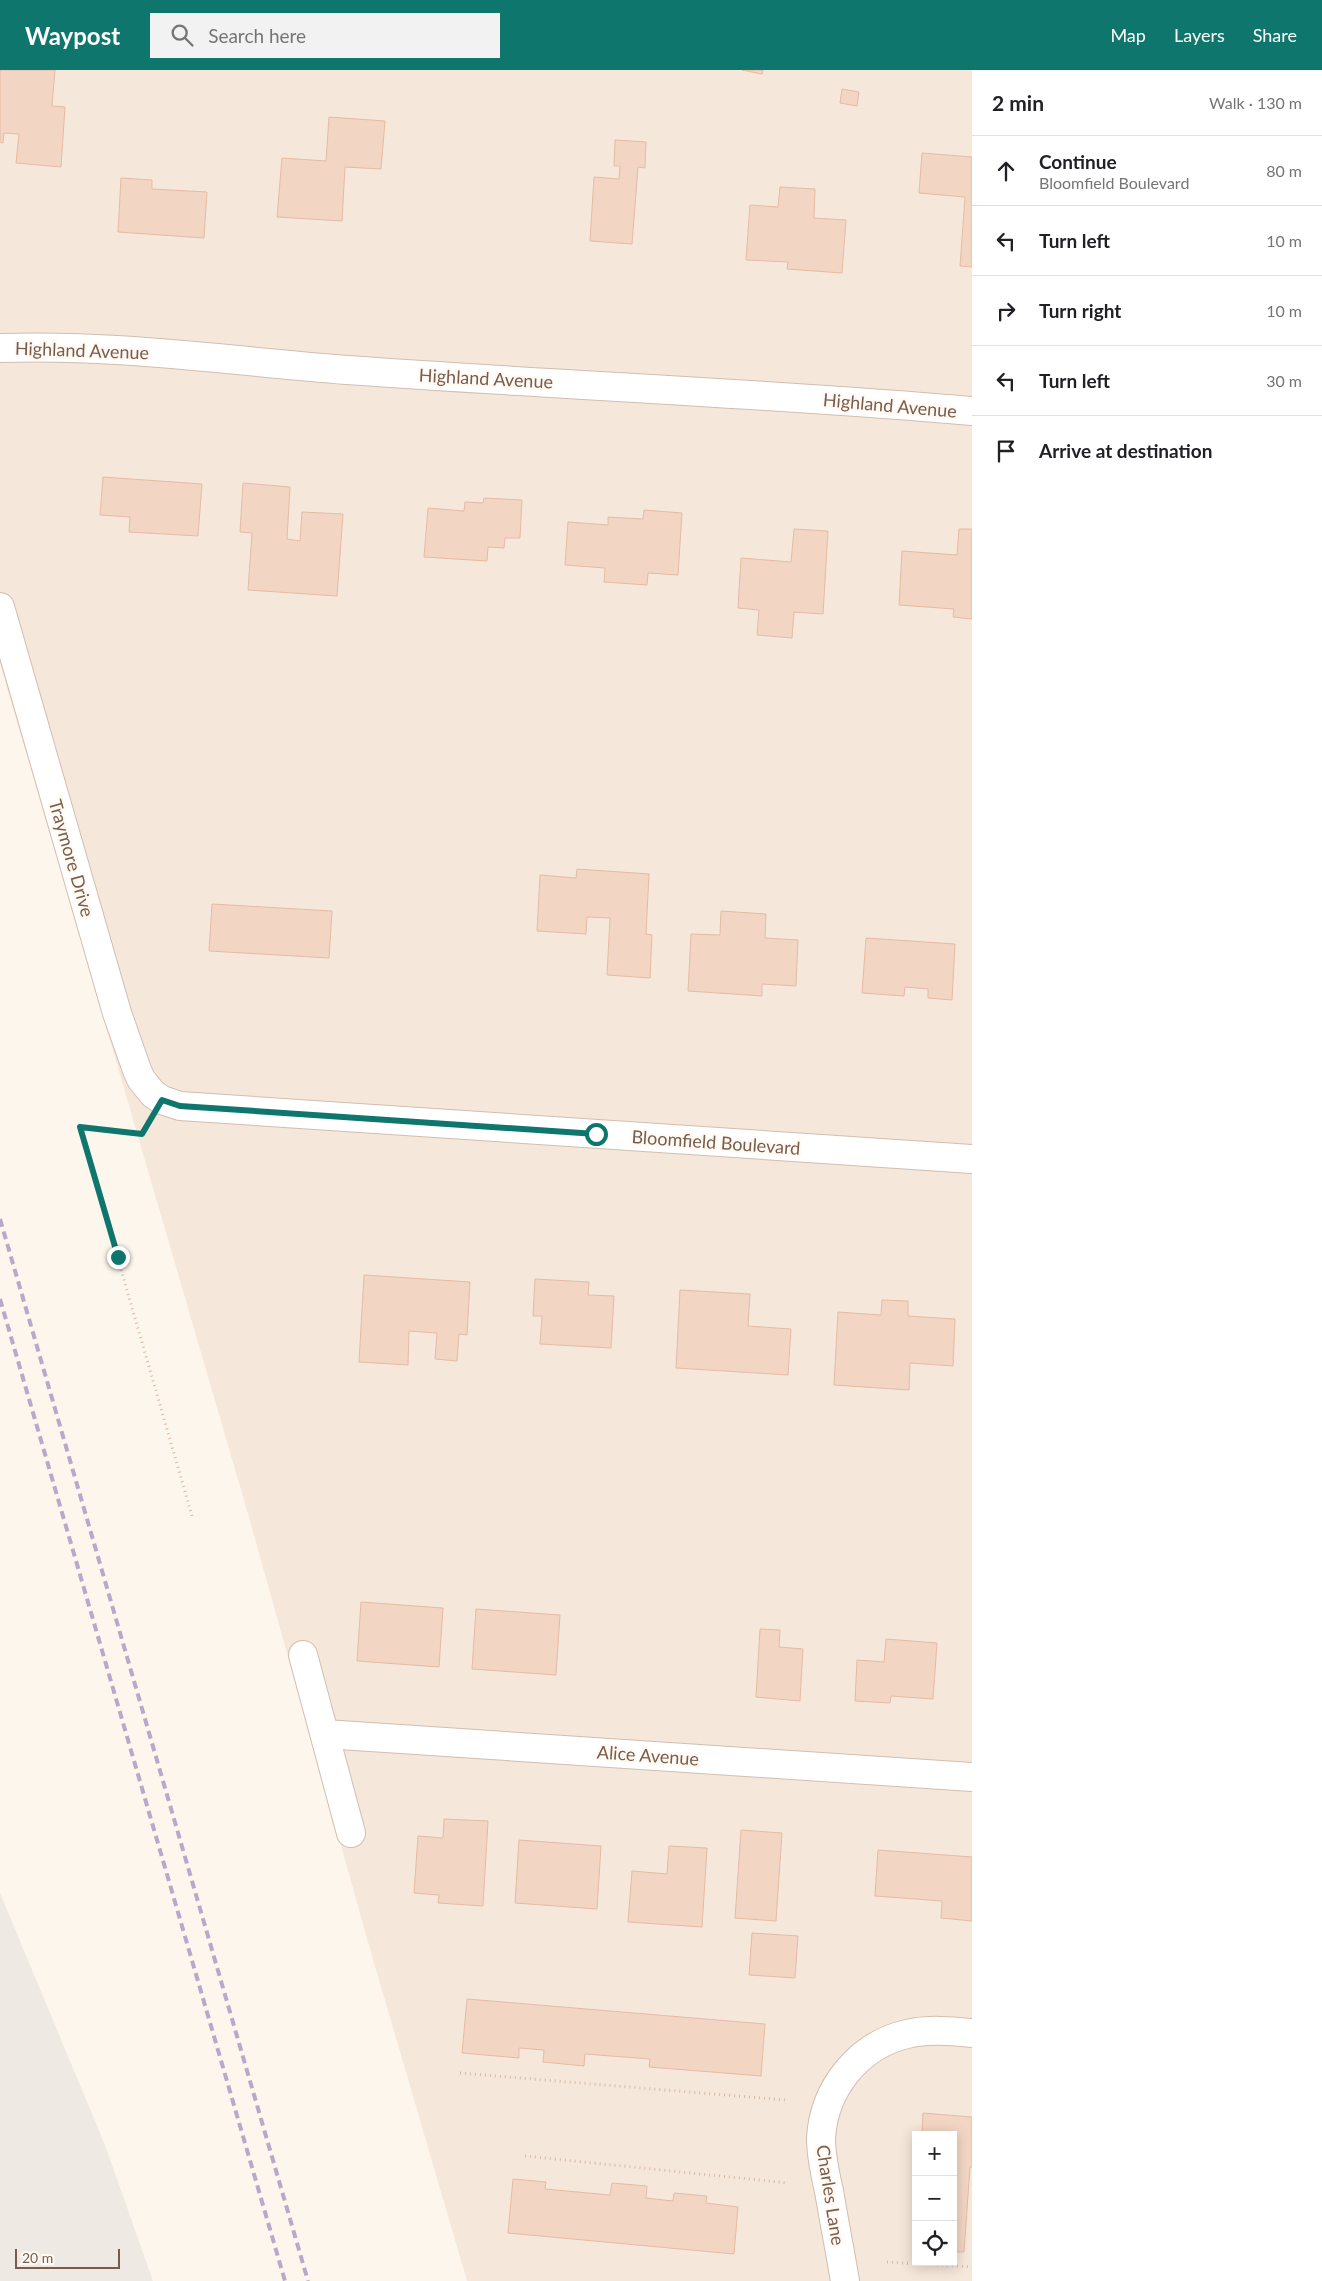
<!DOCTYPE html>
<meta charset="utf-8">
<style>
body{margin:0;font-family:Lato,sans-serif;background:#f2f2f2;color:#202124}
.controls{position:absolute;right:15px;bottom:15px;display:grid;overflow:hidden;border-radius:0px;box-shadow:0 2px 12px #0003}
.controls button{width:45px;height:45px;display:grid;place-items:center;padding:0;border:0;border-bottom:1px solid #e0e0e0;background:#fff;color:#202124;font:25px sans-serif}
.scale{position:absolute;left:15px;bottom:12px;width:105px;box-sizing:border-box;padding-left:5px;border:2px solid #7a5c4d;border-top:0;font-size:14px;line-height:18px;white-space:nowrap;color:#7a5c4d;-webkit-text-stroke:4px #fffaf3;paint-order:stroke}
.stop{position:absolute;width:15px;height:15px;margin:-11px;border:4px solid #0f766e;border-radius:50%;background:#fff}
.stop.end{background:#0f766e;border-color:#fff;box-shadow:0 1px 5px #0008}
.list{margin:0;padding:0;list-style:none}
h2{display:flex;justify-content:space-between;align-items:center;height:65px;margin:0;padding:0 20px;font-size:21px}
h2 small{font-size:16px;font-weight:400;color:#757577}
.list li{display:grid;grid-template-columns:32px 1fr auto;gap:15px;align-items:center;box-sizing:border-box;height:70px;padding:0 20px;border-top:1px solid #e0e0e0}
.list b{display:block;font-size:19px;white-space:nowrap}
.list p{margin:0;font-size:16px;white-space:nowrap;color:#757577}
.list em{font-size:16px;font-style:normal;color:#757577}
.icon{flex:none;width:28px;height:28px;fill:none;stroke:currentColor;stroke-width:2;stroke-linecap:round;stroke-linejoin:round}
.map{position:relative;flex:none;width:972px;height:2211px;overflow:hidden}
header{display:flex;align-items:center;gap:30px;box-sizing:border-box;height:70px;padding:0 25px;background:#0f766e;color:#fff}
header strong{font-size:24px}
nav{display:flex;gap:28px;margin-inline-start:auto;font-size:18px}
.search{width:350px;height:45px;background:#f2f2f2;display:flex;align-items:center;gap:12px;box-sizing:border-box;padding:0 18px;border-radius:0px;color:#757577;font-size:19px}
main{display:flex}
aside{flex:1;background:#fff}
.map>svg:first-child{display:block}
.residential{fill:#f5e8da;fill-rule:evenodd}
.industrial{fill:#efe9e4}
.building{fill:#f3d5c3;stroke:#e6bba3}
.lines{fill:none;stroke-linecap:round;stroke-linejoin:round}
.minor-casing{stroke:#d1beb0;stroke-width:30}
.path{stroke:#d9b8a5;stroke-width:3;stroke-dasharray:1 4;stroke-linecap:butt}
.minor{stroke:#fff;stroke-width:28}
.rail{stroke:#b9a8c9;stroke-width:4;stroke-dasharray:8 5;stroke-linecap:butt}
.route{stroke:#0f766e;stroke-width:6}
.labels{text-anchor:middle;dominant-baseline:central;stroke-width:5;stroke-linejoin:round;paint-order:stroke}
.street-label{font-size:18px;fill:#7a5c4d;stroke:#fffaf3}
</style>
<header>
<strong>Waypost</strong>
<div class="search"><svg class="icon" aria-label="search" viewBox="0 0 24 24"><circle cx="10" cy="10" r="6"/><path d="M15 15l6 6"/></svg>Search here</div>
<nav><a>Map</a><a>Layers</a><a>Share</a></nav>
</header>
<main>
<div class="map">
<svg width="972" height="2211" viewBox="0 0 972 2211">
<rect width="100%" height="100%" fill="#fdf6ec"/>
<path class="residential" d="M0,0H972V2211H467L370,1879L248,1444L0,593ZM916,2065H953V2192H916Z"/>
<path class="industrial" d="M0,1823L105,2075L153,2211H0Z"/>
<path class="building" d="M0,0H55L52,36L65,37L61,97L16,93L19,64L4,63L3,73L0,72Z
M742,0H763L762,4Z
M842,19L859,22L857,36L840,33Z
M329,47L385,51L381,99L345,97L342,151L277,147L282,88L326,91Z
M615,70L646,72L645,98L638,97L632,174L590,171L594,107L619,109L620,96H614Z
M922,83L972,87V197L960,196L965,127L919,123Z
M121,108L152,110V119L207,122L204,168L118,162Z
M780,117L815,119L814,148L846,150L842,203L787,199L788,192L746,190L750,135L778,137Z
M103,407L202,414L198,466L129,462L130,447L100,445Z
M243,413L290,417L287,469L300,471L302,442L343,444L337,526L248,520L252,463L240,462Z
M484,428L522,430L520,468H505L504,478L488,477L487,491L424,487L428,438L464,441L465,432L483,433Z
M644,440L682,443L678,505L648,503L647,515L604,512L605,498L565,495L568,452L608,455V447L643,449Z
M794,459L828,461L823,544L794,542L792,568L757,565L759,540L738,538L741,488L791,492Z
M959,459H972V549L953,547L954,539L899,535L902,481L957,485Z
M577,799L649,804L646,864L652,865L650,908L607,905L610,848L587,847L586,864L537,861L540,805L576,808Z
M212,834L332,841L329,888L209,881Z
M721,841L766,844L765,868L798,870L796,916L762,914V926L688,921L691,864L720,865Z
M866,868L955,874L952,930L928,928V919L905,917L904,926L862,923Z
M364,1205L470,1212L467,1265L459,1264L457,1291L435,1289L437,1263L409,1261L408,1295L359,1292Z
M535,1209L589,1212L588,1225L614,1226L611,1278L540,1274L542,1246H533Z
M680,1220L750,1224L748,1256L791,1259L788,1305L676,1298Z
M882,1230L908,1231V1246L955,1249L953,1296L910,1293L909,1320L834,1315L838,1242L881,1245Z
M361,1532L443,1538L439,1597L357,1591Z
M476,1539L560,1545L556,1605L472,1599Z
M760,1559L780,1560L779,1577L803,1579L800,1631L756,1627Z
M886,1569L937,1573L933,1629L891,1626L890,1633L855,1631L857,1590L884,1592Z
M444,1749L488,1751L483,1836L438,1833L439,1825L414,1823L418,1766L443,1768Z
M741,1760L782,1763L776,1851L735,1848Z
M519,1770L601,1776L597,1839L515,1833Z
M669,1776L707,1778L702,1857L628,1852L632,1801L667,1804Z
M878,1780L972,1787V1851L941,1848L942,1831L875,1826Z
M752,1863L798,1866L795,1908L749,1905Z
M467,1929L765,1954L761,2006L649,1997L650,1989L585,1984L584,1996L543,1992L544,1980L519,1978V1988L462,1983Z
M923,2043L972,2047V2097H970L964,2182H953V2065H922Z
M513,2109L546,2112L545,2119L610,2125L612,2113L647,2116L646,2128L673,2131L674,2123L707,2126L706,2133L738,2137L734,2184L508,2163Z"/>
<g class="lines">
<defs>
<path id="minor" d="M0,278C116,274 231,291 347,300C555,315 764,323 972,341
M0,537L117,943L137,1000L141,1009L153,1024L162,1030L180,1036L972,1089
M303,1585L351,1763
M325,1664L972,1707
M845,2211C840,2181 834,2151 829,2121C825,2104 821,2086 821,2068C824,2018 859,1975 907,1964C928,1959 951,1961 972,1963"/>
</defs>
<use href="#minor" class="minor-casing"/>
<path class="path" d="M146,1056L142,1064L80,1057L192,1446
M460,2003L786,2030
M525,2086L788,2113
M887,2192L972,2197"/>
<use href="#minor" class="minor"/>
<path class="rail" d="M0,1149L308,2211
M0,1229L285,2211"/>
</g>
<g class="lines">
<path class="route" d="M118,1187L80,1057L142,1064L162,1030L180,1036L596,1064"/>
</g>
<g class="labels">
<g class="street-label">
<text transform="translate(82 280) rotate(2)">Highland Avenue</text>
<text transform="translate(486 308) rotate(3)">Highland Avenue</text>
<text transform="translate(890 335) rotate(5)">Highland Avenue</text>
<text transform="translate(72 788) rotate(74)">Traymore Drive</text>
<text transform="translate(716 1072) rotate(4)">Bloomfield Boulevard</text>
<text transform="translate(648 1685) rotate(4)">Alice Avenue</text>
<text transform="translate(831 2125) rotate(81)">Charles Lane</text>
</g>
</g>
</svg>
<div class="controls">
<button>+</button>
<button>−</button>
<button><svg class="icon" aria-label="locate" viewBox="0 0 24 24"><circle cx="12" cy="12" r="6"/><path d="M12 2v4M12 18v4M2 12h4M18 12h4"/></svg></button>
</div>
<div class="scale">20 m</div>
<div class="stop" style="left:596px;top:1064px"></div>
<div class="stop end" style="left:118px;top:1187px"></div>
</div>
<aside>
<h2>2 min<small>Walk · 130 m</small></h2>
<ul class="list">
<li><svg class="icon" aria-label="ahead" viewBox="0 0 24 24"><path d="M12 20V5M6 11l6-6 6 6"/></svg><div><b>Continue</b><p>Bloomfield Boulevard</p></div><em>80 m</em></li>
<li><svg class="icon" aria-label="left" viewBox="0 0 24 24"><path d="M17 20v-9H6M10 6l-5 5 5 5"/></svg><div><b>Turn left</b></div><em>10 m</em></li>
<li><svg class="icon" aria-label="right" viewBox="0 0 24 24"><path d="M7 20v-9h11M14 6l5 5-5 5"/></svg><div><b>Turn right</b></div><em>10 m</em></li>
<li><svg class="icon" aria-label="left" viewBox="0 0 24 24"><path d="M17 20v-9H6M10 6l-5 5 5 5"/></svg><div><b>Turn left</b></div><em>30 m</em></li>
<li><svg class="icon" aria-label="arrive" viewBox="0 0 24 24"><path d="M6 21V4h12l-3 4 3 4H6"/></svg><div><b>Arrive at destination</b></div></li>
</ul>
</aside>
</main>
